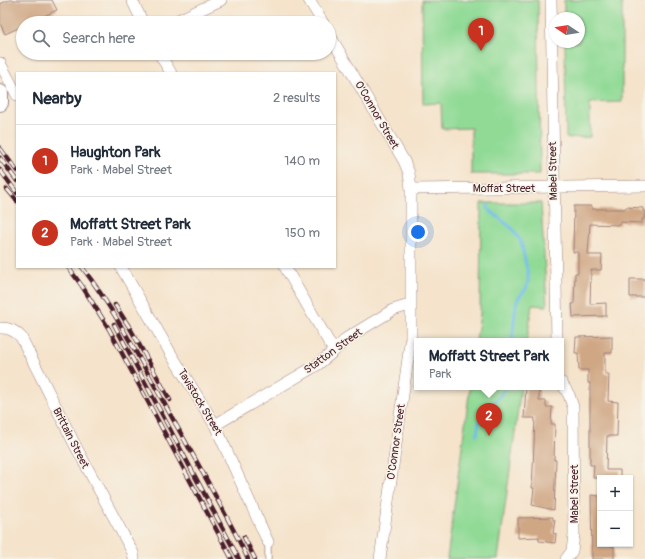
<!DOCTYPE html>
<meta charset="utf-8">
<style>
body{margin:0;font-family:Pangolin,sans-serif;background:#f2f2f3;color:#1f2937}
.controls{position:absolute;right:12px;bottom:12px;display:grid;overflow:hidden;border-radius:0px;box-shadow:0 1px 3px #0004}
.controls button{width:36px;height:36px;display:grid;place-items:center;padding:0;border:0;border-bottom:1px solid #e0e1e3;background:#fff;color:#1f2937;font:20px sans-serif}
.compass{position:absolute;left:549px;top:12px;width:36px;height:36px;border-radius:50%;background:#fff;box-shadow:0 1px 3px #0004;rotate:282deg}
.you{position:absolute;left:418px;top:232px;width:14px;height:14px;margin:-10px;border:3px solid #fff;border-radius:50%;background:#1a73e8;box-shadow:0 0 0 6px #1a73e833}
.badge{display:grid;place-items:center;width:26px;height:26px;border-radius:50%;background:#c8321e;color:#fff;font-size:13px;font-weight:700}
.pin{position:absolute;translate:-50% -33px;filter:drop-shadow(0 1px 2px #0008)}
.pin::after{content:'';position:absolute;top:21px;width:14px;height:12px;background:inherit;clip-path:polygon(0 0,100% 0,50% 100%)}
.popup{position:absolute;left:414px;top:338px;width:150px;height:52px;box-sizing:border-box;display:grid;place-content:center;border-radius:0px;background:#fff;filter:drop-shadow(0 1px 3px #0005);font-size:13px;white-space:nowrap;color:#747a83}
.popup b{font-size:15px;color:#1f2937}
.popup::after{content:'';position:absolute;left:50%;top:100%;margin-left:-8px;border:8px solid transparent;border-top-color:#fff}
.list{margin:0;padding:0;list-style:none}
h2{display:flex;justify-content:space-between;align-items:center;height:52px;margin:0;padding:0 16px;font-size:17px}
h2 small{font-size:13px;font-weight:400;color:#747a83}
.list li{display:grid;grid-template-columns:26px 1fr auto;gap:12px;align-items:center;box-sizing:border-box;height:72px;padding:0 16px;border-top:1px solid #e0e1e3}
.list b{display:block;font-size:15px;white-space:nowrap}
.list p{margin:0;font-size:13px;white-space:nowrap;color:#747a83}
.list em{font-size:13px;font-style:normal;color:#747a83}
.icon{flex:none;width:22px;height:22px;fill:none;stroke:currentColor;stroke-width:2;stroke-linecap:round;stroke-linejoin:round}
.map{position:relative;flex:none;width:645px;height:559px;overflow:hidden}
.search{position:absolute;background:#fff;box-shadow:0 1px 3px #0004;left:16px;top:16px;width:320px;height:44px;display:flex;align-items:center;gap:10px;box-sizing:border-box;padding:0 14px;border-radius:22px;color:#747a83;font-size:15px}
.panel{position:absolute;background:#fff;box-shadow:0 1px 3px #0004;left:16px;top:72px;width:320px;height:196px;border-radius:0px}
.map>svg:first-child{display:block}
.green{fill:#90da95;stroke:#6d7c60}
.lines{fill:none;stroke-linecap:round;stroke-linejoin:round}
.stream{stroke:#72beeb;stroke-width:3}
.building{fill:#d0a785}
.service-casing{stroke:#a0817b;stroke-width:7}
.minor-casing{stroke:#a0817b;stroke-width:12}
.secondary-casing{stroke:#a0817b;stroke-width:18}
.service{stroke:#fff;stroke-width:5.5}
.minor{stroke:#fff;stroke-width:11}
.secondary{stroke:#fff;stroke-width:16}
.rail-casing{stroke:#4a1f2b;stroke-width:4.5}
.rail{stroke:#f7f3e8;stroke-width:3;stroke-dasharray:9;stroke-linecap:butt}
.labels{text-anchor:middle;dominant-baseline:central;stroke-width:3;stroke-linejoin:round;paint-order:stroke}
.street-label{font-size:11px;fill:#4a1f2b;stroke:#f7f3e8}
</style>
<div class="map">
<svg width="645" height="559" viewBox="0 0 645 559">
<rect width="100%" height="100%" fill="#f7f3e8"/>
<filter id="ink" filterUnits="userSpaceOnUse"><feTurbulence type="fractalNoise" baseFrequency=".025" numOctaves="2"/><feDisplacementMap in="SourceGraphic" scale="8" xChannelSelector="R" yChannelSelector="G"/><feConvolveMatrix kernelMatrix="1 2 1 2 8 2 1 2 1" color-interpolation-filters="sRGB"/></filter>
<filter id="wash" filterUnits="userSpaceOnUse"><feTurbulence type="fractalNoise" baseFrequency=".012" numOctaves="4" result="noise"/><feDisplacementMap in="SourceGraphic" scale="16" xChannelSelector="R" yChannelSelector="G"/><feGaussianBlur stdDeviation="0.9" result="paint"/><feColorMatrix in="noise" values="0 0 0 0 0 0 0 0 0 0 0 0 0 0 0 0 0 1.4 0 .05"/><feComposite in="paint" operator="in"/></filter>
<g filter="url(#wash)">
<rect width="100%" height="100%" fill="#f5e3cb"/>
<path class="green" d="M422,0H538L540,174H471V128L442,129L441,103L423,104Z
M564,0H622V102L590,103V137L566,138L565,42H579V18H564Z
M481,203H541L547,306L532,305L527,341H476L480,314Z
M470,387H521L498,559H447Z"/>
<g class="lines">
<path class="stream" d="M488,205V209L513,229L521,242L528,274V282L526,289L519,297L516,304L512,341
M477,435C478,429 478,422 481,416C488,406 501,399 506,387"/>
</g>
<g id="blocks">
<path class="building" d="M9,0H52L57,10L29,23H23V26L5,34L0,23V4Z
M574,206H592V209H626V207L643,208V211H645L644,219H642V223L620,222V225L590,224L588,255H602L601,270H591L590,304L606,303V316L573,317L572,304H574L575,273H578V252H573Z
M630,279H645V297H630Z
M612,336V353H605V374H609L608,401L618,402L617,436H607L606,470H620V478H593L594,465H590V383H588V370H579L578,353H575L576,337Z
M526,387H539V401H546V407H552L551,424H555L554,460H556L554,510L532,505L534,488H532L533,468L535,418H524Z
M591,495L600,496V544H610V546H614V559H592Z
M553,517V520H555L553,533L556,534L555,543L539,541V537L518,538V518Z"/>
</g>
</g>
<g filter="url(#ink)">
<use href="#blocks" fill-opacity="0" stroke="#a0817b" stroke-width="1"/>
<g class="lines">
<defs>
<path id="service" d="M268,559V542"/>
<path id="minor" d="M132,0L143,23
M309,0L323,23
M551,0L557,341
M172,23L221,0
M329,34L404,161L409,173L411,189V337L380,559
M159,53L171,73
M0,63L17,95
M411,189L645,186
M121,267L171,354L215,425L268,542
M285,267L334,351
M0,328C9,328 14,330 21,337L75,445L133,553L134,559
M561,382L569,395L573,407L574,535L572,551L566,559
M215,425L317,365L334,351L347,338L393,310L406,306H410"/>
<path id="secondary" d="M0,93V103"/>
</defs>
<use href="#service" class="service-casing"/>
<use href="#minor" class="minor-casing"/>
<use href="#secondary" class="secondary-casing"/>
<use href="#service" class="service"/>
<use href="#minor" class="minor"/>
<use href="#secondary" class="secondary"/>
<defs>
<path id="rail" d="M0,148L17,171
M0,158L17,181
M0,170L17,193
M7,189L17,201
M68,267L82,286L109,329L232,559
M82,267C116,312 142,363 169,412C196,461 224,509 248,559
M115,305L130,328L170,400
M114,324L239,559
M244,537L255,559"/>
</defs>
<use href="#rail" class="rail-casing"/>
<use href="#rail" class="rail"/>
</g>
</g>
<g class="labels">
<g class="street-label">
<text transform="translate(377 115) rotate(60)">O'Connor Street</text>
<text transform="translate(553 171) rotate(-91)">Mabel Street</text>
<text x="504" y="188">Moffat Street</text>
<text transform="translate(333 351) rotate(-36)">Statton Street</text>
<text transform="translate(200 402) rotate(59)">Tavistock Street</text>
<text transform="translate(71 438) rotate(63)">Brittain Street</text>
<text transform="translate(396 442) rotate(-82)">O'Connor Street</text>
<text transform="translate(574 494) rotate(-90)">Mabel Street</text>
</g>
</g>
</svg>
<div class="controls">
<button>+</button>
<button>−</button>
</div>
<svg class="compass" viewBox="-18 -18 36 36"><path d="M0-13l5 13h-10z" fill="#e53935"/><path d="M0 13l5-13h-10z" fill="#747a83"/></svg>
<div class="you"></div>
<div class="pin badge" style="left:481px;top:51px">1</div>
<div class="pin badge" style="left:489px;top:436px">2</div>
<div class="popup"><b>Moffatt Street Park</b>Park</div>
<div class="search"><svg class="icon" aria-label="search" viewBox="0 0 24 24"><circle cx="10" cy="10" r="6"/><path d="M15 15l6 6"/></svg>Search here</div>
<section class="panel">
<h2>Nearby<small>2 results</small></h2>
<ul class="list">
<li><span class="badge">1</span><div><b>Haughton Park</b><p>Park · Mabel Street</p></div><em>140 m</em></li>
<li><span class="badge">2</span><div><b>Moffatt Street Park</b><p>Park · Mabel Street</p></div><em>150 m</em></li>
</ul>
</section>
</div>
